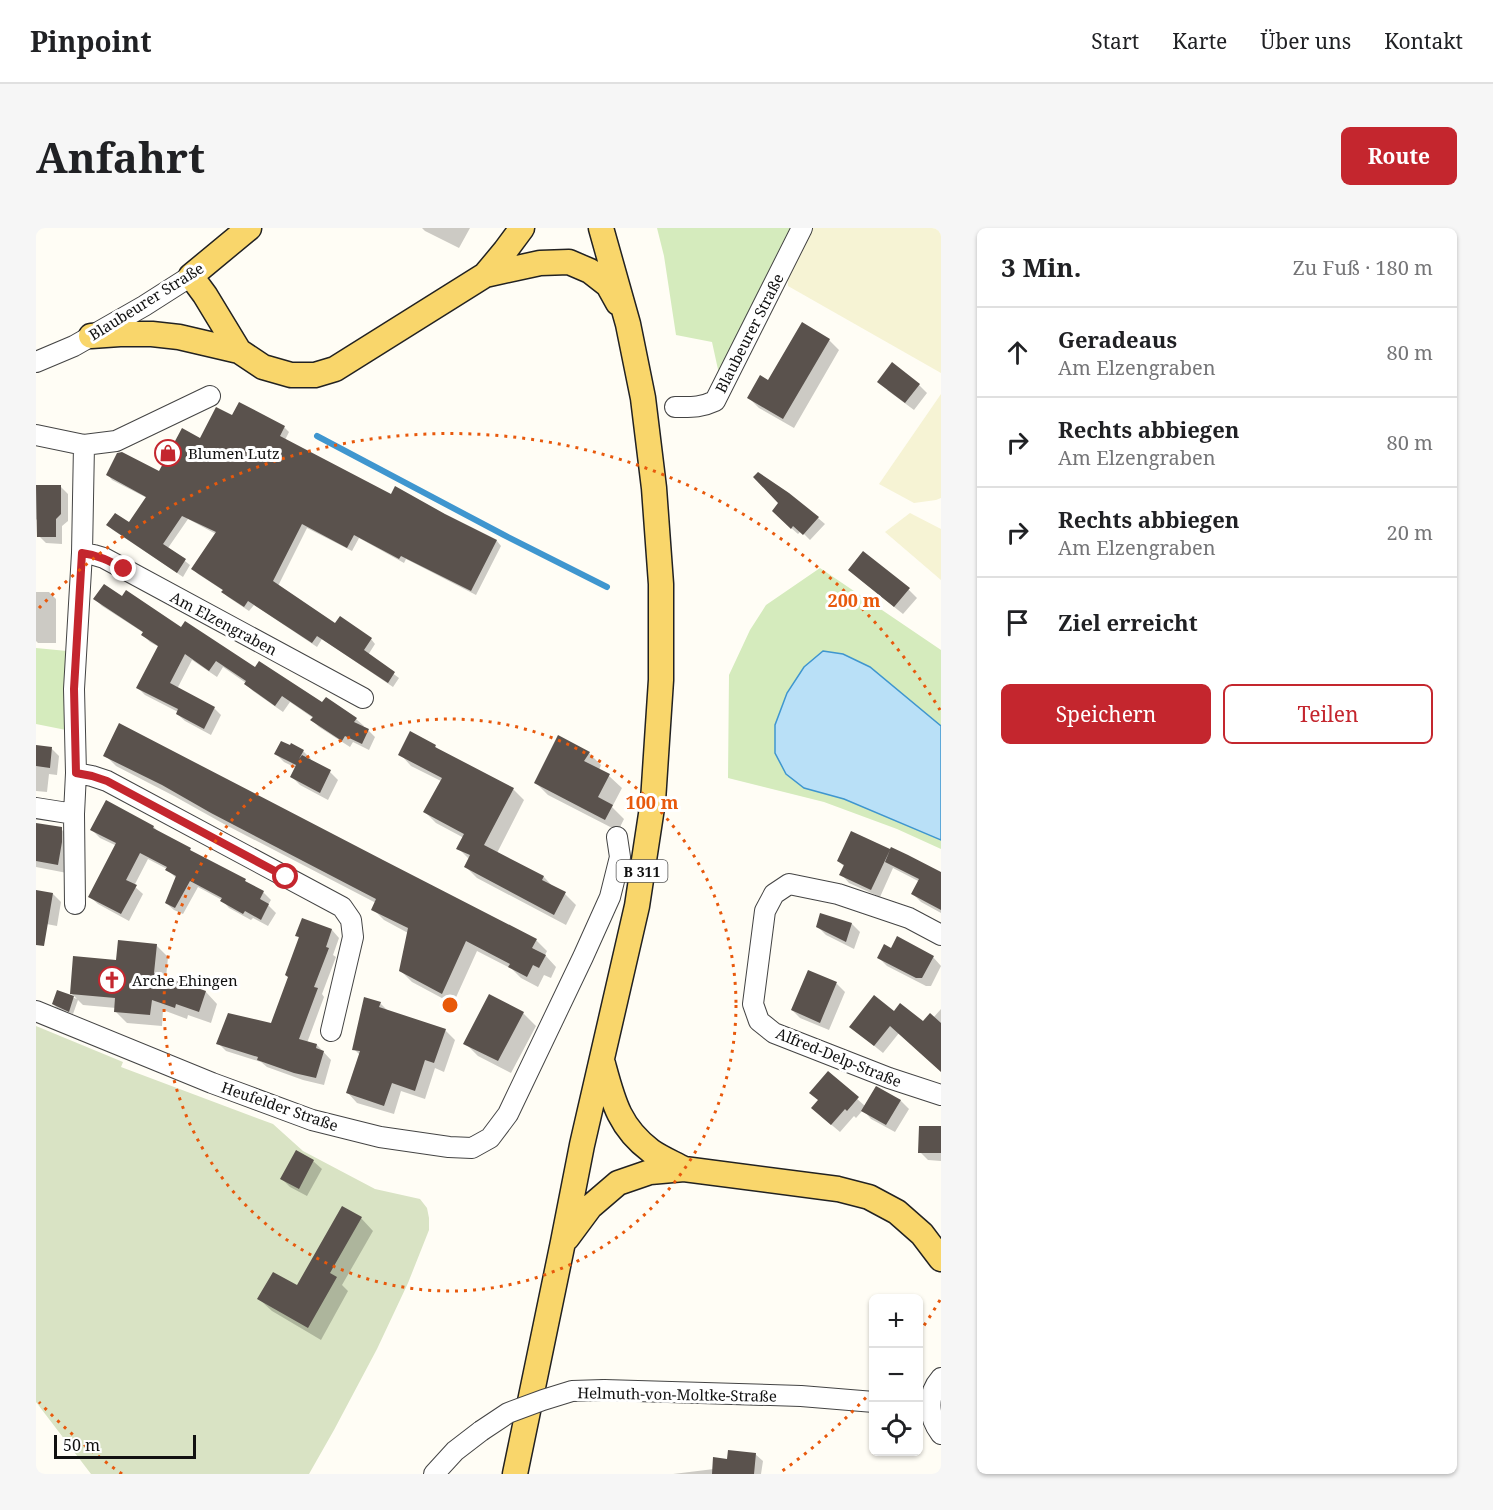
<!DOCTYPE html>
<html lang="de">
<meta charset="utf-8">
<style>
body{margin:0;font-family:"Noto Serif",serif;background:#f6f6f6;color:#202124}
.controls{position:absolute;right:18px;bottom:18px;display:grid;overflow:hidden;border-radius:9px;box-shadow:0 2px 4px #0004}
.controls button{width:54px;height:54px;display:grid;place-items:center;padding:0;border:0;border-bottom:2px solid #e0e0e0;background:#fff;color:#202124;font:30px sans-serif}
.scale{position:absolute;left:18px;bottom:15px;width:142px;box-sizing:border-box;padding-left:6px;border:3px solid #111;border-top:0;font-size:16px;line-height:21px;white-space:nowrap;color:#111;-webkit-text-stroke:4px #fff;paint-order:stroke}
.stop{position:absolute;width:18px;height:18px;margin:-14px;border:4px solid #c4262e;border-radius:50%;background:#fff}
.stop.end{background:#c4262e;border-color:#fff;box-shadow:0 2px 6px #0008}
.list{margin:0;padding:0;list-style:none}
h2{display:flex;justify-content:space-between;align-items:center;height:78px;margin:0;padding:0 24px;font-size:26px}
h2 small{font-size:20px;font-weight:400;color:#757577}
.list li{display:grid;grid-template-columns:39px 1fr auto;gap:18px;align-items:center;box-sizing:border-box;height:90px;padding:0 24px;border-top:2px solid #e0e0e0}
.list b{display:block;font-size:22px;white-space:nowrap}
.list p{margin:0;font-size:20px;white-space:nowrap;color:#757577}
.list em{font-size:20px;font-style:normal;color:#757577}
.actions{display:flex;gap:12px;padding:18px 24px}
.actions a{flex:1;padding:14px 0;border:2px solid #c4262e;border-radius:9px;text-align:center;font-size:21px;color:#c4262e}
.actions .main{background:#c4262e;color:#fff}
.icon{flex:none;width:33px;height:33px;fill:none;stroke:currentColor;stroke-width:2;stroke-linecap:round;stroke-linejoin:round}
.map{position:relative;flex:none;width:905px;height:1246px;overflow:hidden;border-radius:9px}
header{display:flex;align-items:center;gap:36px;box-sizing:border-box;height:84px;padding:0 30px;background:#fff;border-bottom:2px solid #e0e0e0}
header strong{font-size:28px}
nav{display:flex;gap:33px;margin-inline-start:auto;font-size:21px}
.intro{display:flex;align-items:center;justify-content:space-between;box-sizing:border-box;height:144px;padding:0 36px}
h1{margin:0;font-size:42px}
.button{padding:15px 27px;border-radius:9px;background:#c4262e;color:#fff;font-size:21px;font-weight:700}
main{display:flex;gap:36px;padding:0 36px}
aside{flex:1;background:#fff;border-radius:9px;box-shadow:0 2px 4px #0004}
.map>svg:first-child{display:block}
.farmland{fill:#f6f3d4}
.green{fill:#d5ebbd}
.cemetery{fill:#d9e3c4}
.water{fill:#b9e0f7;stroke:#3f96cf;stroke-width:1.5}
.shadow{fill:#0003}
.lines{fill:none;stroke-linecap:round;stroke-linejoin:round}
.stream{stroke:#3f96cf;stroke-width:6}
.building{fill:#5a524d}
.minor-casing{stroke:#444;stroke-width:22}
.major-casing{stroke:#222;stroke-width:27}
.minor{stroke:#fff;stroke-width:20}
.major{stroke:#f9d66b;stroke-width:24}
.minor-bridge-casing{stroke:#444;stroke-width:22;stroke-linecap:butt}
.minor-bridge{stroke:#fff;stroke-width:20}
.route{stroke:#c4262e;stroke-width:8}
.ring{fill:none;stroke:#e8590c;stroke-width:3;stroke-dasharray:3 6}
.labels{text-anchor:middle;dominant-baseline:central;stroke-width:6;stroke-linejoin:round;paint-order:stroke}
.shield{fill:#fff;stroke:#585858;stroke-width:1.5}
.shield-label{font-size:14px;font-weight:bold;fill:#111}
.street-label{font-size:15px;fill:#111;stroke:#fff}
.poi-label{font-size:15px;fill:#111;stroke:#fff;text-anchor:start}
.centre{fill:#e8590c;stroke:#fff;stroke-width:3}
.ring-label{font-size:18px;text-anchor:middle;font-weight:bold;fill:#e8590c;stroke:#fff;stroke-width:6;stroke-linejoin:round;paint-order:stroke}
</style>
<header>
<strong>Pinpoint</strong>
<nav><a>Start</a><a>Karte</a><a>Über uns</a><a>Kontakt</a></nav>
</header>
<div class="intro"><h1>Anfahrt</h1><a class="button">Route</a></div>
<main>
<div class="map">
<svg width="905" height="1246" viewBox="0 0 905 1246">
<rect width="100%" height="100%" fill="#fffdf5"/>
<path class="farmland" d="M774,0H905V145L752,58L751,46Z
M905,166V270L900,272L878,275L843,256Z
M874,285L905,301V352L849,304Z"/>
<path class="green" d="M621,0H755L683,146L676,114L640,107L628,28Z
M784,340L905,422V621L861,601L788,574L692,550L693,447L714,402L730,377Z
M0,420L31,423L30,502L0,496Z"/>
<path class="cemetery" d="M0,798L87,834L85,839L237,896L267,923L339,961L384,971L391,980L393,990V1002L372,1055L341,1121L298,1202L273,1246H55L0,1174Z"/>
<path class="water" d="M787,423L807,426L834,439L905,498V612L808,571L768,560L750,546L739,525V497L751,465L768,439Z"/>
<path class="shadow" d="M386,0H434L423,20L389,3Z
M793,112L803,122L758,200L723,180L713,170Z
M883,157L891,165L878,182L851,162Z
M203,176L248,199L253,204L249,212L355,268L408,287L461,313L465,318L440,367L370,331L368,335L323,310L316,323L271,300L242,358L300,397L335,411L339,416L332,427L363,450L357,459L286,411L281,419L218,377L213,383L192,369L187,364L188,363L162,346L157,341L180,306L152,291L132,320L154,337L147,349L77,302L72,297L93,296L111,270L76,252L72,247L124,245L165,212L197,189Z
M0,258L25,259L32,266V293L26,298V316L10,315L3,308V294L0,291Z
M744,290H782L789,296L774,312L765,303L762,306Z
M822,350L873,362L881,370L867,386Z
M0,364H13L20,371V415H2L0,413Z
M87,370L287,476L320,491L328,498L326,500L332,502L339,509L333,522L317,514L314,519L283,499L276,492L277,490L254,474L247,484L217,463L210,456V455L187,439L181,449L156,432L141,461L178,480L185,487L175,507L149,493L141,486L142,484L109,467L102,460L123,419L114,414L107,407L108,405L66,378L59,371Z
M399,518L403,523L477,561L488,572L461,625L508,649L518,660L529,666L540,677L530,697L441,650L429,638L433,631L422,620L428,610L400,595L389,584L405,553L375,538L364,526Z
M0,519L16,521L23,528L21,547L13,546L11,564L0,563Z
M267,523L275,531L274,533L294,544L302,552L292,572L264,557L256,549L260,540L248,534L240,526Z
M553,525L565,537L563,542L573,548L586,560L576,579L588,591L582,603L512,567L500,555Z
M69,527L500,712L511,723L509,727L520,739L515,750L508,747L502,759L485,750L476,741L441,723L417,776L376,754L365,743L372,705L348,692L337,681L340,675L188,596L138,568L80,538Z
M71,574L118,599L124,606L209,653L213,657L227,664L235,672L232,677L240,685L232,698L217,690L215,692L193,680L186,672L162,659L147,686L138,682L130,675L141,651L131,641L112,631L98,658L107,666L93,693L62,676L54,669L81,618L64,610L56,602Z
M0,596L25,601L34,610L31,645L0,639Z
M816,605L905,646V685L885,674L877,666L884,654L857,640L844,669L813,655L805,646L809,639L802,633Z
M0,663L17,666L25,674L21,698L0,694Z
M816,696L824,704L818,721L790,707L781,698Z
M296,702L303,710L297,727L300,729L286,766L288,769L271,815L281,817L295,832L288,857L267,852L231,839L225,834L190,823L182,815L236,797L253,750L264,711L261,708Z
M120,717L132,729L130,750L170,764L181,776L175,795L152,787L151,791L127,782L126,798L91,795L79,783L80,780L47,777L42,772L37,786L21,780L17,776L21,764L41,771L35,765L82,733Z
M856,722L897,729L905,738L895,758H890L851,738L843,730Z
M772,744L801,756L809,764L793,802L764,790L756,782Z
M344,775L352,783L409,802L419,812L408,844L399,840L389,871L365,863L358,886L321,875L312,865L324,827L318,821Z
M905,781V843L863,805L847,825L815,799L858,785L887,795L897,790Z
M487,785L500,798L475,845L442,828L429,815Z
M792,845L829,878L840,860L865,873L873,881L859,904L835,891L827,882L820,890L818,888L804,904L785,888L783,873Z
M905,899V933L892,932L884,924Z
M277,933L286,941L271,968L254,959L246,951Z
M325,990L337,1003L306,1057L312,1063L285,1112L236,1083L223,1071L261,1059Z
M719,1226L727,1233L725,1246H637L678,1241L693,1232Z"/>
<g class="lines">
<path class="stream" d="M281,208L468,307L571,359"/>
</g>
<path class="building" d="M766,94L794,111L747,191L711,170L724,147L732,152Z
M856,134L884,156L869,175L841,154Z
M203,174L249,198L244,208L355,266L359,258L409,286L461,312L435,363L365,328L363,331L318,307L311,320L266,296L237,353L299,395L304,388L336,410L328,422L359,444L352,455L281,408L276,415L212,373L208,379L185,364L187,362L155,341L180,304L146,288L127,316L150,331L141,345L70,297L79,285L93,294L110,269L70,247L81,225L86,224L123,243L146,200L164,210L180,179L196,187Z
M722,244L753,265L783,289L767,307L757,298L755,301L736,283L742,275L717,249Z
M0,257H25V286L20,291V309H1Z
M827,323L874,360L858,379L812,342Z
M68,356L86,368L90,362L145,399L149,393L219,439L223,433L286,474L290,469L321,490L318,494L333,501L326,516L309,508L306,513L274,492L277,489L246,468L239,478L208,456L210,453L180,433L173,443L149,426L134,455L179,479L168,501L140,486L142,481L100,460L122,418L105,407L107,404L57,371Z
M83,495L347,632L501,711L496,720L510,727L503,740L497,737L491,749L472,739L474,736L430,713L406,766L363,743L372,700L335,682L340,671L175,585L126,557L67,528Z
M374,503L400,517L399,519L478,560L448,617L508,648L506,652L530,664L518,687L428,639L434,627L420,621L428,606L387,584L406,550L362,527Z
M522,507L554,524L548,533L574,546L562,569L577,577L569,592L498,555Z
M245,513L254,517L255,515L268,522L263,531L266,527L295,542L284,565L254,549L260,537L238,526Z
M0,517L16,519L14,540L0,538Z
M70,572L118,598L117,600L155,620L154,622L210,651L209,653L228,663L224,671L233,676L225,692L209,683L207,686L184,673L186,670L154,653L139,680L129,675L140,648L129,642L131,639L104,625L90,652L101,657L85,686L52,669L80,615L54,602Z
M0,595L26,599V614L22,637L0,633Z
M815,603L854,621L855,619L872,627L905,644V682L875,666L883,651L849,634L854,622L835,662L803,647L808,637L801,633Z
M0,662L17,665L8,718L0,717Z
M784,685L816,695L810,714L780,699Z
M266,690L296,701L290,719L293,720L278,759L282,760L263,811L281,816L280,820L288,823L280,850L258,845L221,832L222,829L180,816L192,785L235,795L252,749L249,747L263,709L259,708Z
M861,708L898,728L886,750H880L841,730L848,716L855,720Z
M82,712L121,716L118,745L170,763L163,784L140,776L139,780L116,772L114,787L78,784L79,770L34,766L37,728L80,732Z
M772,742L801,754L784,795L755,782Z
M21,762L38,768L33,784L16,776Z
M453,766L488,784L462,833L427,816Z
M838,767L858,783L864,775L887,793L894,785L905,795V844L854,798L838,818L813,799Z
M328,769L345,774L343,779L410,801L398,835L389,832L379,863L356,855L348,878L310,865L324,823L316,822Z
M792,843L823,869L811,883L809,881L795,897L775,880L782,872L773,865Z
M840,858L865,872L850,897L825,883Z
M883,898H905V925H882Z
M260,922L278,932L263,961L244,951Z
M306,978L326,989L294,1045L301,1049L272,1100L221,1071L237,1044L261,1057Z
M692,1222L720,1225L718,1246H676L677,1229L691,1231Z"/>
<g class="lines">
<defs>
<path id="minor" d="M0,134L38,118L108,78L155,48
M639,179C655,179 664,180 679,173L766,0
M0,207L48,217L80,213L174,168
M48,217L46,325L38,461L40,545L56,548L71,553L306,679L315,692L317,709L295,803
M46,325L58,327L68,330L327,470
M0,580L38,586
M39,676L38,586L40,545
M905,707L873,690L802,666L753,656L738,666L729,683L717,776L723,793L738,805L853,850L905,867
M0,783L176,855L276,892L344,909L413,919L436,920L454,910L472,886L547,729L574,669L584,629L581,609
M905,1150C890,1167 892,1189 905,1206
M568,1162L765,1168L838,1174
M398,1246L419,1223L445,1203"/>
<path id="major" d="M449,47L504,35L533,34L554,43L572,57L582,75
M55,108L84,106H116L143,109L203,123L227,139L255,147H279L299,141L449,47L469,23L486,0
M203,123L169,67L155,48L213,0
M567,836C577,873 583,899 615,923C625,930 637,935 648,941
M531,1010L554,979L582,955L614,944L648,941L802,961L833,969L861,984L886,1006L905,1031
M479,1246L527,1014L546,917L601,678L617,573L625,452V356L618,260L607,170L592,96L565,0"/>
</defs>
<use href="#minor" class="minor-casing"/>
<use href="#major" class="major-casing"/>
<use href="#minor" class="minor"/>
<use href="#major" class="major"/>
<defs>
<path id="minor-bridge" d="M445,1203L472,1185L507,1172L536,1163L568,1162"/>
</defs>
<use href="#minor-bridge" class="minor-bridge-casing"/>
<use href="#minor-bridge" class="minor-bridge"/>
</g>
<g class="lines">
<path class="route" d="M88,341C74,333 62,327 46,325L38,461L40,545L56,548L71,553L250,649"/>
</g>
<g class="ring">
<circle cx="414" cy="777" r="286"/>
<path d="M904 1072A572 572 0 0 1 883 1105M836 1163A572 572 0 0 1 742 1246M86 1246A572 572 0 0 1 3 1174M3 380A572 572 0 0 1 904 482"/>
</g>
<defs>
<symbol id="shop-ring" viewBox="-11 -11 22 22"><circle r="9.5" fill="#fff" stroke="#c4262e" stroke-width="1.5"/><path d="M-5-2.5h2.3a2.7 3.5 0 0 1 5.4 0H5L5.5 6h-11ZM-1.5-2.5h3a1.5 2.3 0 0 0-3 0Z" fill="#c4262e"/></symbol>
<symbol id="church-ring" viewBox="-11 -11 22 22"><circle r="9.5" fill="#fff" stroke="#c4262e" stroke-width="1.5"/><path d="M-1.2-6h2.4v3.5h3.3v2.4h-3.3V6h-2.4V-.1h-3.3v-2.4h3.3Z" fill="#c4262e"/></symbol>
</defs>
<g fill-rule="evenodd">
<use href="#shop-ring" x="117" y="210" width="30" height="30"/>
<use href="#church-ring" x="61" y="737" width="30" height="30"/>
</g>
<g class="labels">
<rect class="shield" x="580.5" y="632" width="51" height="22" rx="4.5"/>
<g class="shield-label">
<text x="606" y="643">B 311</text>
</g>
<g class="street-label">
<text transform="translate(110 73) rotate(-32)">Blaubeurer Straße</text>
<text transform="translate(713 105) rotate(-63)">Blaubeurer Straße</text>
<text transform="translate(188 395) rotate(28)">Am Elzengraben</text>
<text transform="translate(803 829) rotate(22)">Alfred-Delp-Straße</text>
<text transform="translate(244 878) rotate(19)">Heufelder Straße</text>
<text transform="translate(641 1166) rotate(1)">Helmuth-von-Moltke-Straße</text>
</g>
<g class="poi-label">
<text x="152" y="225">Blumen Lutz</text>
<text x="96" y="752">Arche Ehingen</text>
</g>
</g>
<circle cx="414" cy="777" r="9" class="centre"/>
<g class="ring-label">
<text x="818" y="379">200 m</text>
<text x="616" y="581">100 m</text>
</g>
</svg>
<div class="controls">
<button>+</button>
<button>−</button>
<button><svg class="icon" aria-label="locate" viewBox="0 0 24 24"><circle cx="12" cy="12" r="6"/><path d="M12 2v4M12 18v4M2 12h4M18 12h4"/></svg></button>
</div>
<div class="scale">50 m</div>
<div class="stop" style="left:250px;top:649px"></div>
<div class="stop end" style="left:88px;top:341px"></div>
</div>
<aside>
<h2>3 Min.<small>Zu Fuß · 180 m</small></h2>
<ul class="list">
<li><svg class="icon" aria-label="ahead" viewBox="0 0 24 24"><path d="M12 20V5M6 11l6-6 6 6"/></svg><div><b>Geradeaus</b><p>Am Elzengraben</p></div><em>80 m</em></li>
<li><svg class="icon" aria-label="right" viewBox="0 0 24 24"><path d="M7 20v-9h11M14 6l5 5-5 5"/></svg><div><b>Rechts abbiegen</b><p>Am Elzengraben</p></div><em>80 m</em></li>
<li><svg class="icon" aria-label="right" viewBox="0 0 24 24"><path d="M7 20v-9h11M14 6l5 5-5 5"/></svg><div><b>Rechts abbiegen</b><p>Am Elzengraben</p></div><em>20 m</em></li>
<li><svg class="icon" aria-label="arrive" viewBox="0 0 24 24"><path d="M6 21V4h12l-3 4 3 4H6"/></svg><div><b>Ziel erreicht</b></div></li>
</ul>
<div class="actions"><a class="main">Speichern</a><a>Teilen</a></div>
</aside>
</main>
